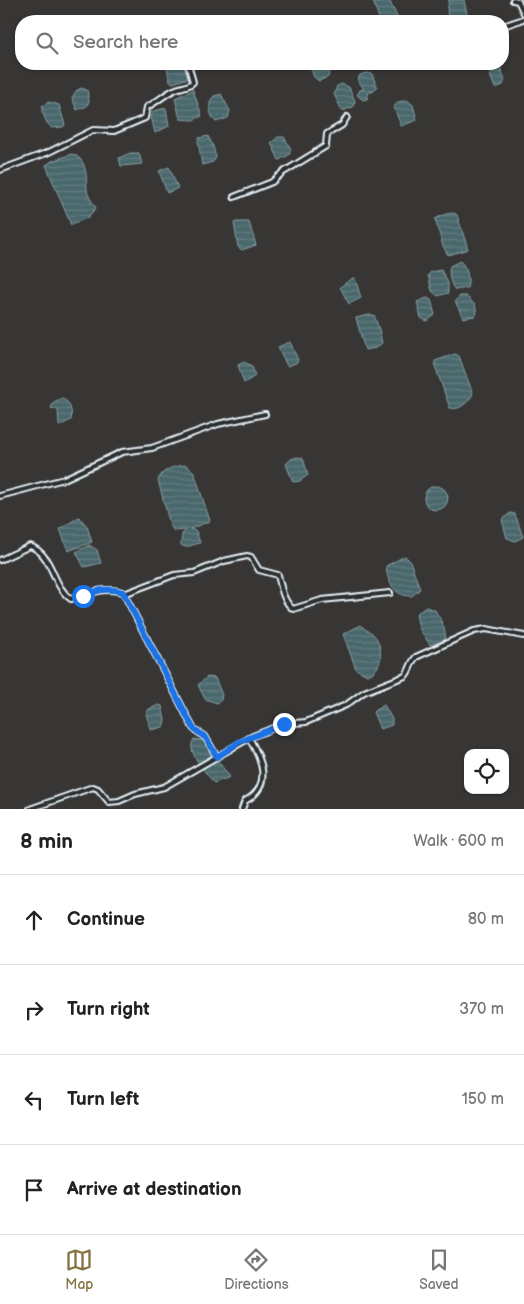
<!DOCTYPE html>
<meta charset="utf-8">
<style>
body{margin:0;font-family:"Balsamiq Sans",sans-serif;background:#f2f2f2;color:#222}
.controls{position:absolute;right:15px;bottom:15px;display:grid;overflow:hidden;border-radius:10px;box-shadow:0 1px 4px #0004}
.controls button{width:45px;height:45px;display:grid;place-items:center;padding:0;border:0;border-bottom:1px solid #e0e0e0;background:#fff;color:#222;font:25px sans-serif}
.stop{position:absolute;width:15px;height:15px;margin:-11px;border:4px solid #1a73e8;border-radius:50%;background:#fff}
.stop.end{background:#1a73e8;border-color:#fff;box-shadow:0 1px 5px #0008}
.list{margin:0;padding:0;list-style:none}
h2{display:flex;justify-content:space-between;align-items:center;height:65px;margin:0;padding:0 20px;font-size:21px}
h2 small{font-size:16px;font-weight:400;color:#767676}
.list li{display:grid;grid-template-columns:32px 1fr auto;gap:15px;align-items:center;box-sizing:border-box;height:90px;padding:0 20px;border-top:1px solid #e0e0e0}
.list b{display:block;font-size:19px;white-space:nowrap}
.list em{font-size:16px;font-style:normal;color:#767676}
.icon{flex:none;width:28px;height:28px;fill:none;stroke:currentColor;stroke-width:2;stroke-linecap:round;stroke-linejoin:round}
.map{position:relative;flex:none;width:524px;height:809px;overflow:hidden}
.search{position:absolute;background:#fff;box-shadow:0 1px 4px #0004;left:15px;right:15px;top:15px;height:55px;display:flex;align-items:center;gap:12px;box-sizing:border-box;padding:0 18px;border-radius:20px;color:#767676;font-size:19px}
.sheet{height:425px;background:#fff}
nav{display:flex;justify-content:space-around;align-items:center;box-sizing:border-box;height:70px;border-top:1px solid #e0e0e0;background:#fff;font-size:14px;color:#767676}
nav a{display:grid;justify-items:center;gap:2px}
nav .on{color:#857141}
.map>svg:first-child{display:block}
.water{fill:url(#water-rules);stroke:#899fa4}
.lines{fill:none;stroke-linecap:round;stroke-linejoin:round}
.minor-casing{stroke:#e8f1f8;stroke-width:8}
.minor{stroke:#2a2d2e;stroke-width:4}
.route{stroke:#1a73e8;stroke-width:6}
</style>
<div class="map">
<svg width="524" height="809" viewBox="0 0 524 809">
<defs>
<pattern id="water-rules" width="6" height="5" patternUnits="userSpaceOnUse" patternTransform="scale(1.25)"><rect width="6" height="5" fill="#4a686c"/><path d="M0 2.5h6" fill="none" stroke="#647e82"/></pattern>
</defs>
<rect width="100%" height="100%" fill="#373635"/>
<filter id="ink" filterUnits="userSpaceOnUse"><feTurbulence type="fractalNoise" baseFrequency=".02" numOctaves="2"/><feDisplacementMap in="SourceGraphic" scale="10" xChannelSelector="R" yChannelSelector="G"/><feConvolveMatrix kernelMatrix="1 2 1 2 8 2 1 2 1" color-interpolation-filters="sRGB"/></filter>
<g filter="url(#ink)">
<path class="water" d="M389,0L398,19L380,21L373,1Z
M449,0H464L467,14L465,18L459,21H450L447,12Z
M183,64L188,78L173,83L170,81L166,64Z
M309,64H328L330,70L328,77L319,81L314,77Z
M493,65H499L505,79L503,85L495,88L488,70Z
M366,73L372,74L377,87L373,92H369L367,99L363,100L357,95L360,90L364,89L358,80L360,75Z
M342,84L349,87L355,101L353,107L342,111L334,94L337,86Z
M81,88L87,90L89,101L87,106L77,110L72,98L76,91Z
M193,90L202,116L193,120L180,119L175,98Z
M221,94L230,111L228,118L216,122C209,115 207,102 214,96Z
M407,100L413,105L417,120L401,126L394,107L398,102Z
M49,102L59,105L65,125L63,127L52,128C46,124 45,117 42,112V106Z
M166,108L169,126L155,133L150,112Z
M208,136L213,146L216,158L213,162L202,165L198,141L199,138Z
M278,137H284L291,149L289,155L279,160L271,143Z
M130,153H139L142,164L121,166L119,158Z
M72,154C88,159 86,177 87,189C87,195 93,203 96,208L87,218L71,225L46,165L52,161Z
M169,167L178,188L167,193L159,171Z
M454,213L457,215L468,249L448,255L443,246L435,219L446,214Z
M236,222H249L256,245L242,250L238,247L234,223Z
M460,261C467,267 470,279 467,288L455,290C450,284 448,273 450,266Z
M441,270L448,283V293L438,296L432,291L428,275L431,272Z
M353,278H355L361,298L349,304L340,287Z
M460,296H466L475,305L477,313L475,316L463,318L455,301Z
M427,298L431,300L435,315L427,321L421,318L417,302Z
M369,315H374L379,329L382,343L376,348L365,350L356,318Z
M290,342L298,360L296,363L287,366L278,347Z
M455,354L459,356L473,394C468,402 460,411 450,408L435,366V361Z
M244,362L252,366L255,376L244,383L238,365Z
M62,398C70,402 73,412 71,420L59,426L58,410L51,408L54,402Z
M297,457L303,458L308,475L300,481L293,482L286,464L291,459Z
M186,465L194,472L210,521L190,529L196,531L200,543L185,547L181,545L182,534L186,530L174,531L170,525L158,480C163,469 174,466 186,465Z
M424 498a12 12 0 1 1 24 0a12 12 0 1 1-24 0Z
M510,513L515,514L523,537L515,541L507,538L502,520Z
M79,517L87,526L92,542L68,551L60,529Z
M89,545L97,550L101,563L84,567L76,552Z
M405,556L410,561L420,589L412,596C395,597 387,582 386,566Z
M426,607L435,610C440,619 447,629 445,640L430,645L419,628L416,614Z
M361,625C364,630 369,630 373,634C384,645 384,671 367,675L356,669L343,634Z
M207,677L215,678L222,695L221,700L217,703L205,699L198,685Z
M159,705L162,706L165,720L163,727L151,730L146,714L149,709Z
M384,705L392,719V725L380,729L373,712Z
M194,739L206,741L217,760L230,777L214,783C206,772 185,752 194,739Z"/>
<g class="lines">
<defs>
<path id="minor" d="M513,0L518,1L524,13
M503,26L524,19
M0,170L49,152L93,130L114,131L145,118L147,107C157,102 165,94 174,90C181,86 188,88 193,82L188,64
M234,197L272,182L282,173L326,146L327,134L342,125L347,117
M0,496L64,479L122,452L152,448L218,424L265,414
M0,560L30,546C54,555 51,585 71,599C91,594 102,586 123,592L193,728L206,738L217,757
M124,594L174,575L194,573L224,561L247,556L251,557L259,570L278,575C281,587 283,601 293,609L322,600L390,593
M30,809L93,787L98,789L109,802L119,801L135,794L164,787L253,736L284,724L306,722L346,705L364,692L405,676C411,670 410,663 416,657L474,631L486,629L524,636
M242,809L245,801C273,786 262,760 249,738"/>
</defs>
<use href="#minor" class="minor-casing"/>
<use href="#minor" class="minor"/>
</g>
</g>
<g class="lines" filter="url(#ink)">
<path class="route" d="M83,596C98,590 107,587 123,592L193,728L206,738L217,757L239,742L284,724"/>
</g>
</svg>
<div class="controls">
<button><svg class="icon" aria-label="locate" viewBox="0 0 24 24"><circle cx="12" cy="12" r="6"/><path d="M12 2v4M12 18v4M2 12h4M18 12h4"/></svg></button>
</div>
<div class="stop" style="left:83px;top:596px"></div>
<div class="stop end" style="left:284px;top:724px"></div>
<div class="search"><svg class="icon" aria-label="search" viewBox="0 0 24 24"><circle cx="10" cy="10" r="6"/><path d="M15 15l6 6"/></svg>Search here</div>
</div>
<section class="sheet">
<h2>8 min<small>Walk · 600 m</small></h2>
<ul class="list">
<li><svg class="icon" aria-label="ahead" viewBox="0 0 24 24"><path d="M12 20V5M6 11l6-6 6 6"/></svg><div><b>Continue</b></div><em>80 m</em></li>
<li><svg class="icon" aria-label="right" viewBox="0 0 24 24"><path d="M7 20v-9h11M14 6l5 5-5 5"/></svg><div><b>Turn right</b></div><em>370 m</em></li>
<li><svg class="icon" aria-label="left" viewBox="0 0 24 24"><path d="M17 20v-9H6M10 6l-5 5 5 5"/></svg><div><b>Turn left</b></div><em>150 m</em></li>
<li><svg class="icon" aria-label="arrive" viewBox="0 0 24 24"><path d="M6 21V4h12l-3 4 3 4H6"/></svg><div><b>Arrive at destination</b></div></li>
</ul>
</section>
<nav>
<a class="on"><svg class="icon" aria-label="map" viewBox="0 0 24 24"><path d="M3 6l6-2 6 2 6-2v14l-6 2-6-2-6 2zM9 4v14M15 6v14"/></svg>Map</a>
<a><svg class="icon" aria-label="directions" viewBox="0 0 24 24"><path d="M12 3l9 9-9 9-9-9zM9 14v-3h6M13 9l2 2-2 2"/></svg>Directions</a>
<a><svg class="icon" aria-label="saved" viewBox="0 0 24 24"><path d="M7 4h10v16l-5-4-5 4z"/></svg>Saved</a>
</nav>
